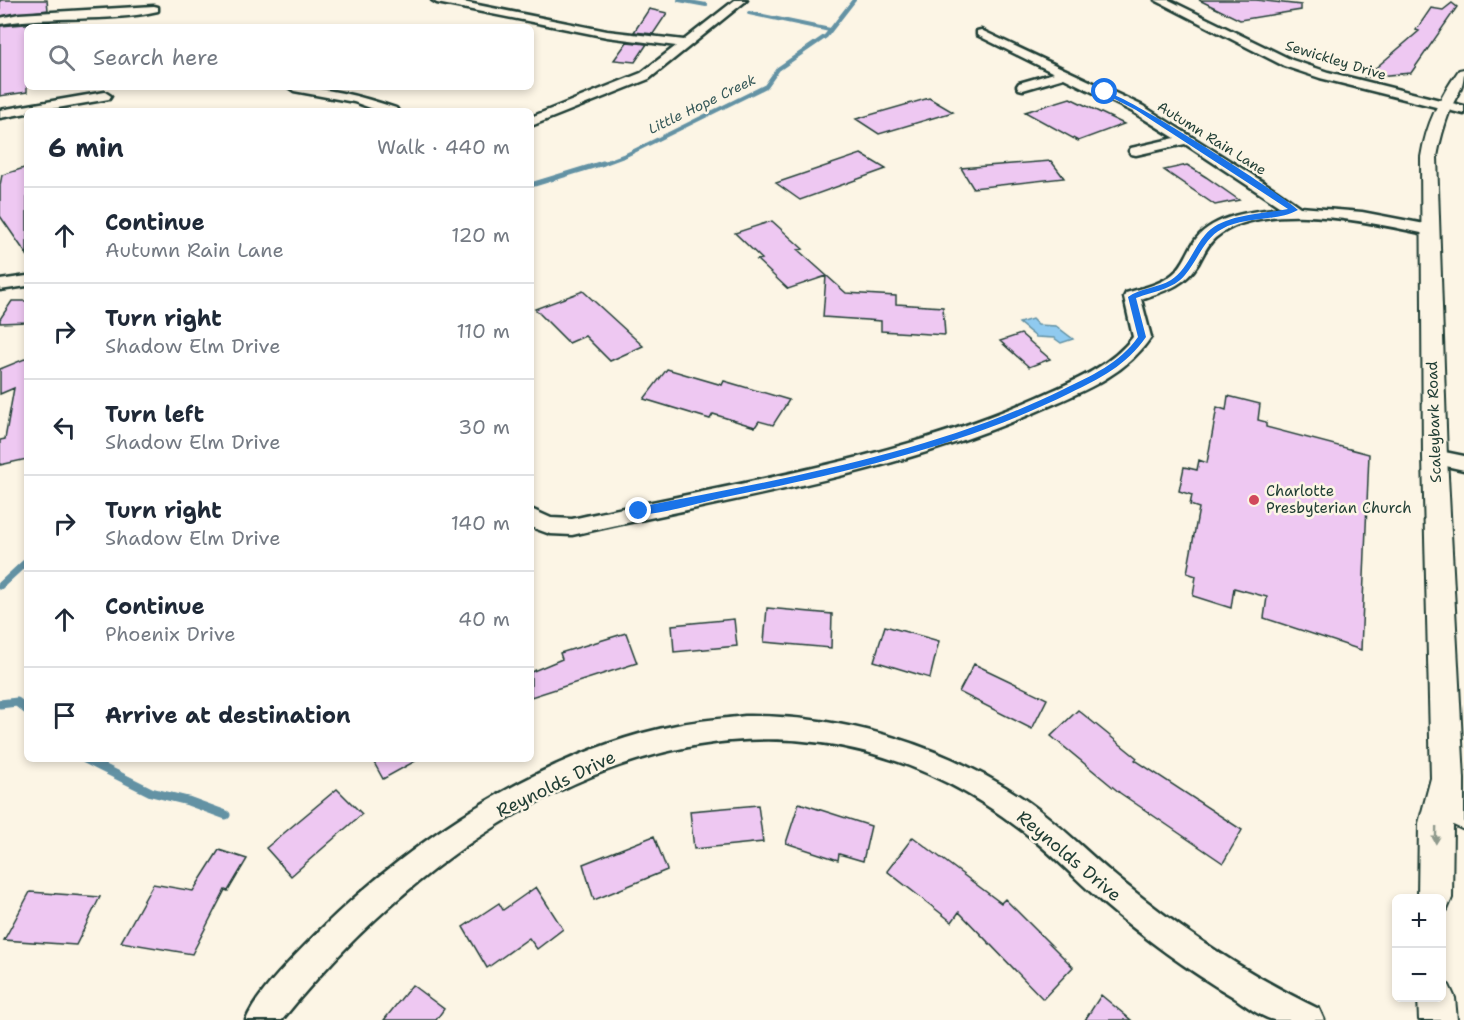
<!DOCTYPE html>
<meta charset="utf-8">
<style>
body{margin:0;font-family:"Shantell Sans",sans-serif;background:#f2f2f3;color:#1f2937}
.controls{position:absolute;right:18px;bottom:18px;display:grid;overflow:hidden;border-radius:9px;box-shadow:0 3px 9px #0003}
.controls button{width:54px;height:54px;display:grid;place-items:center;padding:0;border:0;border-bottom:2px solid #e0e1e3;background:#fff;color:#1f2937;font:30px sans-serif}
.stop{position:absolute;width:18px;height:18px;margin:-14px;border:4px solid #1a73e8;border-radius:50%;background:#fff}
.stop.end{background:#1a73e8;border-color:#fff;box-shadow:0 2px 6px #0008}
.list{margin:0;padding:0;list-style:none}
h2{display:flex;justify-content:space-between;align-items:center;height:78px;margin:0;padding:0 24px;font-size:26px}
h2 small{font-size:20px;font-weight:400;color:#747a83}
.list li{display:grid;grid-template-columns:39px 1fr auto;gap:18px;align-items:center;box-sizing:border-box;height:96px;padding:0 24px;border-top:2px solid #e0e1e3}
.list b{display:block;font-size:22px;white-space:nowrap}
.list p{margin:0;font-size:20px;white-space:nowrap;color:#747a83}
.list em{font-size:20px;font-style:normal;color:#747a83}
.icon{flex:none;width:33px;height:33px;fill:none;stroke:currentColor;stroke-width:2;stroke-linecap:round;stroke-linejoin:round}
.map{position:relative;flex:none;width:1464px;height:1020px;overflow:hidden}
.search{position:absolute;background:#fff;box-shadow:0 3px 9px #0003;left:24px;top:24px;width:510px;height:66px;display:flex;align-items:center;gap:15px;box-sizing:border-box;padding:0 21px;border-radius:9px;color:#747a83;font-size:22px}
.panel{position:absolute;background:#fff;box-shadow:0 3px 9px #0003;left:24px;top:108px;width:510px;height:654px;border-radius:9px}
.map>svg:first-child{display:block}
.water{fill:#90caef;stroke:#6392a4;stroke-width:1.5}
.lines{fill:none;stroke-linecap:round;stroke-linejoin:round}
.stream-far3{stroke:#6392a4;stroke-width:4}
.stream-far2{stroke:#6392a4;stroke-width:5}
.stream-far1{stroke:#6392a4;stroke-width:7}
.stream{stroke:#6392a4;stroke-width:9}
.building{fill:#eec8f2;stroke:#1f3d34;stroke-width:1.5}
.minor-casing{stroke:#1f3d34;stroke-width:5}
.tertiary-casing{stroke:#1f3d34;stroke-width:4}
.minor{fill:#fcf5e5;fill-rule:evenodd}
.tertiary{fill:#fcf5e5;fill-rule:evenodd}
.oneway{fill:#8e998c}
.route{fill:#1a73e8}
.poi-dot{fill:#d1495b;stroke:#fcf5e5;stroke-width:2}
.labels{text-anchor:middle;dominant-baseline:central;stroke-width:5;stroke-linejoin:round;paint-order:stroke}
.far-street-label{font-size:14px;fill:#1f3d34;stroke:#fcf5e5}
.far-water-label{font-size:14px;font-style:italic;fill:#365959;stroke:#fcf5e5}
.street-label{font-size:15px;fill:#1f3d34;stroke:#fcf5e5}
.poi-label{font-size:15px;fill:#1f3d34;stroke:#fcf5e5;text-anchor:start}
.near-street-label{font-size:18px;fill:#1f3d34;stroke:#fcf5e5}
</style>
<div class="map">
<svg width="1464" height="1020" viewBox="0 0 1464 1020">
<rect width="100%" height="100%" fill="#fcf5e5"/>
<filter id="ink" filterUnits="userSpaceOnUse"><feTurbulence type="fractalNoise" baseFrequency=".0167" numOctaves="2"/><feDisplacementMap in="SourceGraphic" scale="12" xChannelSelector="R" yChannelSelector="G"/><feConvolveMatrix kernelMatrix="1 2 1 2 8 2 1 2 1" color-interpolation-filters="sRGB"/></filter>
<g filter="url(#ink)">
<path class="water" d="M1032,319L1038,325L1056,326L1073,339L1061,343L1054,338L1036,337L1019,323Z"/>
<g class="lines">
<path class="stream-far3" d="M679,0L706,5
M749,13L830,30
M599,165L626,155L766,86L778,69L826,36L854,0"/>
<path class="stream-far2" d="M531,185L603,163"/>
<path class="stream-far1" d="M0,586L27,561"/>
<path class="stream" d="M0,704L17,702L27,710
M85,759L151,792L188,801L226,815"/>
</g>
<path class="building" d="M0,0H47L48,10L0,16Z
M1199,0H1256L1301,5V10L1240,20Z
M1452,3L1457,7L1411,73L1365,77L1419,31L1416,30L1431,8L1443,10Z
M649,9L667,13L653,34L634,32Z
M50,22V27H27V92L0,96V26Z
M627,42L647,44L635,62L614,60Z
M929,98L953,112L879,134L856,119Z
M1070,98L1124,124L1078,141L1025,112Z
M861,154L886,169L800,200L776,183Z
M1051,161L1064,178L973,188L961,168Z
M1187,165L1206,177L1239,200L1215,205L1164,170Z
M27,167V255L0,216V185L2,175Z
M772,221L803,249L798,250L846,293L896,296V304L943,307L945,335L881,331V321L823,317L826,276L788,289L757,260L762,259L735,233Z
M583,291L643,346L610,361L585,336L569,343L535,309Z
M12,301H27V322L0,323V319Z
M1021,334L1050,359L1029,367L1000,341Z
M27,358V459L0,465V440L5,439L14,388L0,394V369Z
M667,369L722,385L724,381L789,400L773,425L759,421L755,427L713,414L710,419L644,399Z
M1228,396L1260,404L1258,420L1266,422V427L1369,454L1361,650L1264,618L1267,597L1234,588L1231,608L1193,596L1196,576L1187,573L1199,508L1190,505L1192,495L1179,491L1184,467L1197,470L1199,460L1207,463L1217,407L1226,410Z
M767,608L832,614L831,648L764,642Z
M734,619L737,646L674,652L672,625Z
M885,626L939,641L930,678L874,661Z
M626,633L637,663L531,697V672L562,659L560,653Z
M974,664L1047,699L1032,729L959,692Z
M1078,710L1137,758L1135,760L1242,830L1223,863L1120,793L1051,736Z
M372,759H419L383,779Z
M337,789L362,814L291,876L266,848Z
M799,803L871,826L863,861L839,854L838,860L786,843Z
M758,805L763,842L694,849L690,811Z
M654,836L667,870L594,900L583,864Z
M913,837L1001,903L1005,899L1073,967L1043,999L959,912L952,922L887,871Z
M219,850L247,859L228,891L225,890L192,954L121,942L153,884L193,891Z
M536,887L563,929L537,949L529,938L487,968L463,927L499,903L503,910Z
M30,892L100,897L76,945L4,940Z
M412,985L444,1009L436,1020H384Z
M1101,995L1131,1020H1085Z"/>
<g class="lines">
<defs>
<path id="minor" d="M432,0H453L607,31L684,40L735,0H747L649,79L531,126V117L641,73L676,46L607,37L437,3Z
M1155,0H1169L1292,60L1328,72L1464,106V114L1320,78L1284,66Z
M154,6L158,7V11C106,23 52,15 0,24V18L19,14Z
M981,30L1143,106L1276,190L1300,207L1362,212L1430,225L1438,230L1430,235C1375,223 1263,197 1215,238C1207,245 1203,255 1198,264C1184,287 1164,291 1141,299L1151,337C1126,374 1086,390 1047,407C897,475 731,498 572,535L550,534L531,527V509L551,518L572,519C729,484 890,462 1038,397C1072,382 1110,367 1133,337L1124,297L1126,293C1142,288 1160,285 1173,274C1184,265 1188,250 1196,239C1215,215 1254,211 1282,208L1185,144L1136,155L1131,154L1129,151L1131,148L1175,138L1133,112L1064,78L1023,90L1019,89L1017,86L1019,83L1054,73L977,35V31Z
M288,87C326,87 360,96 396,108L398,111H379L354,102L294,91Z
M105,92L111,96L109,99L40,111H27V113L0,118V110Z
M27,276V286L0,290V280Z
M1435,450L1464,456V470L1428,462L1425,457L1428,452Z
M745,716C843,715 942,744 1024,799C1061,824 1090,856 1125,884C1185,933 1249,975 1319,1009L1324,1020C1309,1020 1289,1020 1274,1020C1260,1017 1244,1004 1232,996C1186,969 1143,937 1103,903C1075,879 1050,851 1020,829C758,628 461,797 282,1020H246C258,991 296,955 318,932C413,838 545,751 677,725C699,720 723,719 745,716Z"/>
<path id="tertiary" d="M1464,69C1464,89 1458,92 1450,110C1444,126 1440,140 1437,157L1447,457L1464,779V830L1453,825L1452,898L1447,910L1442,913V898H1418L1419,823L1431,778L1423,457L1421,157C1426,124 1440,97 1459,70Z
M1442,982L1449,985L1455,998L1457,1020H1419L1418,998H1442Z"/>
</defs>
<use href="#minor" class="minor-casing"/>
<use href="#tertiary" class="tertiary-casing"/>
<use href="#minor" class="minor"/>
<use href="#tertiary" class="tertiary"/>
</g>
<defs><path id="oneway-solid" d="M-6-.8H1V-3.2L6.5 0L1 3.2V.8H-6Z" transform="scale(1.5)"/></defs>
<use class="oneway" href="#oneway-solid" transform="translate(1436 835) rotate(91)"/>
</g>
<path class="route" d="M1103,91C1122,92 1279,192 1298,210C1276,222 1245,216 1222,229C1204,238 1198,260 1185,275C1174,289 1152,292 1136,298L1146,337C1127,365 1099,379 1070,393C961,447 839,474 721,498C702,502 652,517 636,514V509L639,507C782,479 932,454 1064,389C1091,376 1120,363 1138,337L1128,297C1140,288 1158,288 1171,280C1187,270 1193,249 1205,235C1222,214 1263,214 1288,209L1136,110L1103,93Z"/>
<circle class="poi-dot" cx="1254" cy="500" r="6"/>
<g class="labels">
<g class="far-street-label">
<text transform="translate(1336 60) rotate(17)">Sewickley Drive</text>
<text transform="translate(1212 138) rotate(32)">Autumn Rain Lane</text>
</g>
<g class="far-water-label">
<text transform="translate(702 104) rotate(-26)">Little Hope Creek</text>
</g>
<g class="street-label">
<text transform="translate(1434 422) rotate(-92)">Scaleybark Road</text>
</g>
<g class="poi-label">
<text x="1266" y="491">Charlotte<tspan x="1266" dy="17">Presbyterian Church</tspan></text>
</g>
<g class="near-street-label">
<text transform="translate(556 784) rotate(-26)">Reynolds Drive</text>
<text transform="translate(1069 856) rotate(40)">Reynolds Drive</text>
</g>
</g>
</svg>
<div class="controls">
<button>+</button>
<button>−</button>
</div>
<div class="stop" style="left:1105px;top:92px"></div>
<div class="stop end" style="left:639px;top:511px"></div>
<div class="search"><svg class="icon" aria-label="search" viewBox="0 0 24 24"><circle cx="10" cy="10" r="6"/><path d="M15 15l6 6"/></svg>Search here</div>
<section class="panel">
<h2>6 min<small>Walk · 440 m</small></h2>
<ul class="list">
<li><svg class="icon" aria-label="ahead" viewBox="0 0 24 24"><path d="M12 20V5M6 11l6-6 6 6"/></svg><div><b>Continue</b><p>Autumn Rain Lane</p></div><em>120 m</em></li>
<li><svg class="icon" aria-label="right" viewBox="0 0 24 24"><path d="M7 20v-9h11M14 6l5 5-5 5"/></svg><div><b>Turn right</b><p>Shadow Elm Drive</p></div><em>110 m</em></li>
<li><svg class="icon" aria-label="left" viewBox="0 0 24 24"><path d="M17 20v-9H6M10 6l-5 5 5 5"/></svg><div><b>Turn left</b><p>Shadow Elm Drive</p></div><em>30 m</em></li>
<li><svg class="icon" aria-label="right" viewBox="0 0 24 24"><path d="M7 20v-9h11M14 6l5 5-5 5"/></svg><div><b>Turn right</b><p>Shadow Elm Drive</p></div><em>140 m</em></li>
<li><svg class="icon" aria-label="ahead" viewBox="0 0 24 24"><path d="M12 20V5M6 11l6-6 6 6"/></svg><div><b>Continue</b><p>Phoenix Drive</p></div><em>40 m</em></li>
<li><svg class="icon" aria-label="arrive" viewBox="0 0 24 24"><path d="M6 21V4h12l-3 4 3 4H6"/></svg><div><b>Arrive at destination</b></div></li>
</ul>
</section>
</div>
